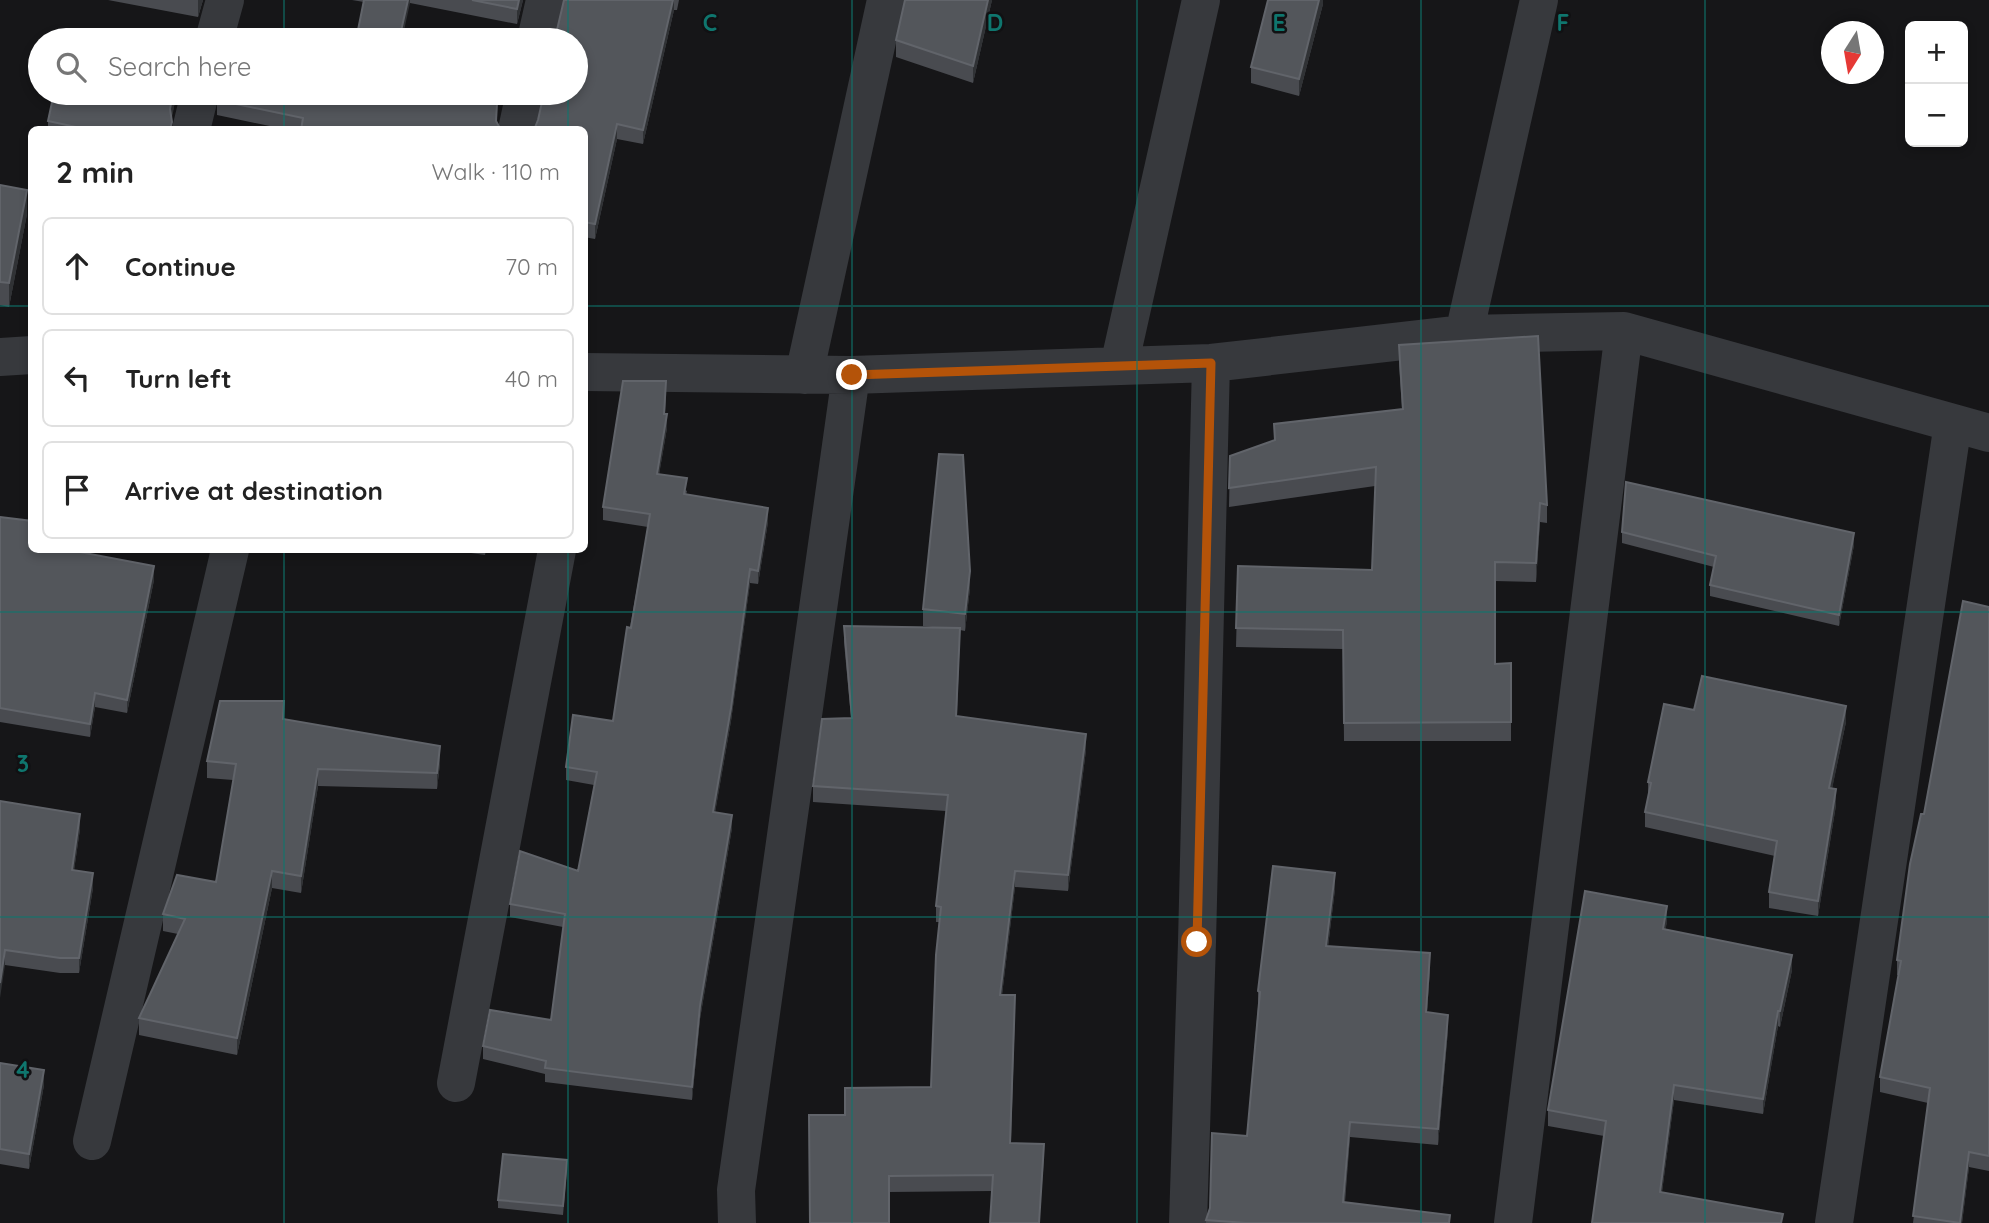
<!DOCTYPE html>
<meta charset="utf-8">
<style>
body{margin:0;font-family:Quicksand,sans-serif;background:#f6f6f6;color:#222}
.controls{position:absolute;right:21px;top:21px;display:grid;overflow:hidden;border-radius:10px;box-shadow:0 4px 10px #0003}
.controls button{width:63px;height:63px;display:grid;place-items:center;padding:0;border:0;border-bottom:2px solid #e0e0e0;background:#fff;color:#222;font:35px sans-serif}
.compass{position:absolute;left:1821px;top:21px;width:63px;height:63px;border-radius:50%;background:#fff;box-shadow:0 4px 10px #0003;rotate:191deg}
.stop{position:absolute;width:21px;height:21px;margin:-16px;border:5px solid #b45309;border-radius:50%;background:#fff}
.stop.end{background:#b45309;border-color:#fff;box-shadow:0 2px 7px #0008}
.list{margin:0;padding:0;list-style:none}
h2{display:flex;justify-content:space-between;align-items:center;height:91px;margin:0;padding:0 28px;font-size:30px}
h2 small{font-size:23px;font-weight:400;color:#767676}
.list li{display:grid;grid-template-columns:46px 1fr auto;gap:21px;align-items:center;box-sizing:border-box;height:98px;margin:0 14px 14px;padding:0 14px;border:2px solid #e0e0e0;border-radius:10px}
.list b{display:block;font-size:26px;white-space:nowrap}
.list em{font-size:23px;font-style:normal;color:#767676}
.icon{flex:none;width:38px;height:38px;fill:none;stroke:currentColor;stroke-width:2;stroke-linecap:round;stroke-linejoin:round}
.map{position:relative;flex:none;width:1989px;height:1223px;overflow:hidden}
.search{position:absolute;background:#fff;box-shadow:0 4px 10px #0003;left:28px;top:28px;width:560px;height:77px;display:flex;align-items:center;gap:18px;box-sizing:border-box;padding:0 24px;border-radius:38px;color:#767676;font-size:26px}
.panel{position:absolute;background:#fff;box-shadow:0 4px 10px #0003;left:28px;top:126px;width:560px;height:427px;border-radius:10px}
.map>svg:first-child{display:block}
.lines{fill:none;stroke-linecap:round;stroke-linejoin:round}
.street{stroke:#37393d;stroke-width:38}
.wall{fill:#494b50}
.shaded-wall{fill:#303235}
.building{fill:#53565b;stroke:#61646a;stroke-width:2}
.route{stroke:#b45309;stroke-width:9}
.grid{fill:none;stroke:#0f766e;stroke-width:2;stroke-opacity:0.55}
.grid-label{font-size:23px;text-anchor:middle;font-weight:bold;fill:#0f766e;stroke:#111113;stroke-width:5;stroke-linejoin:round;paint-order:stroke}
</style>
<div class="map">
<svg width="1989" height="1223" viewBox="0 0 1989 1223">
<rect width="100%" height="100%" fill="#161618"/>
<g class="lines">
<path class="street" d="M214,40L225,0
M536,40L545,0
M191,130L200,93
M517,130L525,93
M1464,334L1539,0
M0,357L32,355
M1119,366L1201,0
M584,372L851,375L1211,363L1464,334L1624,331L1989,433
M804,375L886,0
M456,1083L557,550
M92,1141L230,550
M737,1223L736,1190L851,375
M1188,1223L1197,942L1211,363
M1513,1223L1624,331
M1834,1223L1953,423"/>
</g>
<path class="wall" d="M108,0H203L198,17Z
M352,0H523L517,24L410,3L364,2Z
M564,0H679L677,10H674L643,144L617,139L595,239L584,237V130L538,120Z
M992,0L973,83L896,57V40Z
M1323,0V4L1299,96L1251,83V67Z
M54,93H179L174,106L171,119L172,130H48V121Z
M217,100L497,123L501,130H289L217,115Z
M0,185L27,214L9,307L0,305Z
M1399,345L1547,505V523L1540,522L1536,582L1495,581V664L1511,663V741H1344L1343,649L1236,647L1238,566L1372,570L1375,486L1229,507L1230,456L1274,440V424L1402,409L1399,364Z
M666,395L665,414L667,428L659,474L687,491L686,495L768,522L758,584L750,583L731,721L715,812L732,828L700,1019L692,1100L545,1082V1074L483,1059V1046L551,1020L563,927L510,917V904L578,871L594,785L566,780V767L613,721L648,527L603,520V507Z
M0,517L32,550L154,580L127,713L95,707L90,737L0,722Z
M1622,532L1854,545L1839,626L1710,596V585L1714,567L1622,543Z
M450,550H486L485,555Z
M970,588L965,631L960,630L957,716L1086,750L1068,891L1015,887L1002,995L1015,1011L1011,1143L1044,1160L992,1191L889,1192L845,1115L931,1087L939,922H936V906L946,811L813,802V786L851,718L844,642V626L932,627L923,626V609Z
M1989,607V1171L1969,1167L1962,1223H1913L1928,1103L1880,1092V1077L1899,975H1897V960L1924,814Z
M1694,710L1846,722L1832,788L1836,805L1818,916L1769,908V892L1775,856L1645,827V812L1648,797V782Z
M284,719L440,763L437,789L318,786L301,893L272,888L237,1055L139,1035V1018L178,934L163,931V914L216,882L233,780L207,778V761Z
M0,801L80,829L74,870L93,888L79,973H60L5,965Z
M1335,889L1328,947L1430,969L1427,1012L1448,1030L1438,1145L1350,1137L1345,1202L1450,1223H1206V1220L1247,1136L1258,1007V991Z
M1667,922L1665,929L1792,970L1780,1027L1778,1026L1763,1114L1674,1100L1662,1192L1783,1223H1592L1604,1136L1548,1126V1110Z
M0,1063L44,1085L29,1169L0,1164Z
M567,1169L563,1215L498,1208V1200Z"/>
<path class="shaded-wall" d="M198,0H203L198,17Z
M408,0H410V3L402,40H399Z
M519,0H523L517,24V9Z
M673,0H674V10L643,144V130Z
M988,0H992L973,83V66Z
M1319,0H1323V4L1299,96V79Z
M174,93H179L174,106Z
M174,93V108L170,126V109Z
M617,124V139L595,239V224Z
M27,190V214L9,307V283Z
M667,414V428L657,487V474Z
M1540,503V522L1536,582V563Z
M768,508V522L758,584V571Z
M1854,533V545L1839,626V615Z
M154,566V580L127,713V700Z
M750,569V583L731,721L713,825V812Z
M970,571V588L965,631V614Z
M95,693V707L90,737V724Z
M1846,706V722L1829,804V788Z
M1086,734V750L1068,891V875Z
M440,746V763L437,789V773Z
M318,769V786L301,893V876Z
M1836,789V805L1818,916V901Z
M80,814V829L72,885V870Z
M732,815V828L700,1019L692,1100V1087L700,1006Z
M272,871V888L237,1055V1038Z
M1015,871V887L1000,1011V995Z
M93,873V888L79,973V958Z
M1335,873V889L1326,962V946Z
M1667,906V922L1663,944V929Z
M5,950V965L0,998V983Z
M1430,953V969L1426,1027V1012Z
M1792,955V970L1780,1027V1011Z
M1778,1011V1026L1763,1114V1099Z
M1448,1015V1030L1438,1145V1129Z
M44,1070V1085L29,1169V1154Z
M1674,1085V1100L1660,1207V1192Z
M1350,1122V1137L1343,1217V1202Z
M1044,1144V1160L1039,1223Z
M1969,1152V1167L1962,1223H1960Z"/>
<path class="building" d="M364,0H408L399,40H356Z
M472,0H519L517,9Z
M564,0H673L643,130L617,124L595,224L584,222V130H534L538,120L544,93H576V40H552L557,30Z
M905,0H988L973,66L896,40Z
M1268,0H1319L1299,79L1251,67Z
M175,35L198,40H174Z
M54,93H173L170,109L172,122L170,130H90L48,121Z
M219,93H438L497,104L496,121L501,130H301L303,118L217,100Z
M0,185L27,190L9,283L0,282Z
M1538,336L1547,505L1540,503L1536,563L1495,562V664L1511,663V722L1344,723L1343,630L1236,628L1238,566L1372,570L1376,467L1229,488L1230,456L1275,440L1274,424L1403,409L1399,345Z
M623,381H666L664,414H667L657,474L687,478L684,494L768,508L758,571L750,569L731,708L713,812L732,815L700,1006L692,1087L545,1068L546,1061L483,1046L490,1010L551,1020L565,914L510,904L520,851L578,871L597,772L566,767L573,715L613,721L627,627L631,628L650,514L603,507Z
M939,454L963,455L970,571L965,614L923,609Z
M1626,482L1854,533L1839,615L1710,585L1716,556L1622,532Z
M0,517L32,521V550H69L154,566L127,700L95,693L90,724L0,708Z
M1963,601L1989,607V1156L1969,1152L1960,1223L1913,1216L1930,1088L1880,1077L1901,961L1897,960L1910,864L1921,814H1924Z
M844,626L960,628L956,716L1086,734L1068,875L1015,871L1000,995H1015L1010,1143L1044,1144L1039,1223H990L993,1175L889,1176V1223H810L809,1115H845V1088L931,1087L936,955L941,907L936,906L948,795L813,786L822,719L852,718Z
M1702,676L1846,706L1829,788L1836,789L1818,901L1769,892L1777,841L1645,812L1651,783L1648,782L1664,704L1694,710Z
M220,701H284L283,719L440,746L437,773L318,769L301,876L272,871L237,1038L139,1018L185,919L163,914L177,875L216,882L236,764L207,761Z
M0,801L80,814L72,870L93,873L79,958H60L5,950L0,983Z
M1273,866L1335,873L1326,946L1430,953L1426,1012L1448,1015L1438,1129L1350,1122L1343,1202L1450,1215L1449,1223H1246L1206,1220L1210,1208L1212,1133L1247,1136L1260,992L1258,991Z
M1585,891L1667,906L1663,929L1792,955L1780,1011H1778L1763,1099L1674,1085L1660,1192L1783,1214L1781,1223H1592L1606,1121L1548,1110Z
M0,1063L44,1070L29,1154L0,1149Z
M503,1154L567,1160L563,1206L498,1200Z"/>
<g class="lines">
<path class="route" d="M852,375L1211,363L1197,942"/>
</g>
<path class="grid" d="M284,0V40M568,0V40M852,0V1223M1137,0V1223M1421,0V1223M1705,0V1223M284,93V130M568,93V130M0,306H32M584,306H1989M284,550V1223M568,550V1223M0,612H1989M0,917H1989"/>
<g class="grid-label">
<text x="710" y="31">C</text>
<text x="995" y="31">D</text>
<text x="1279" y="31">E</text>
<text x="1563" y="31">F</text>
<text x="23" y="772">3</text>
<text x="23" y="1078">4</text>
</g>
</svg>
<div class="controls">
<button>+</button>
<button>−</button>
</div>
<svg class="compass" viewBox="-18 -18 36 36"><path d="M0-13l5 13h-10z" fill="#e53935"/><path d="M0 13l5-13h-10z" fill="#767676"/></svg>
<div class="stop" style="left:1197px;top:942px"></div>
<div class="stop end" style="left:852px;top:375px"></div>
<div class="search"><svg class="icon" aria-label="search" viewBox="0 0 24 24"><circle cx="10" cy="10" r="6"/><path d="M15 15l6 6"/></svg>Search here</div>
<section class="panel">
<h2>2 min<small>Walk · 110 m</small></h2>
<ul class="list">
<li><svg class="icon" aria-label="ahead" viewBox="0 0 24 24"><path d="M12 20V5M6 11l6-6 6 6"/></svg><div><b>Continue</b></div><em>70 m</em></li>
<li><svg class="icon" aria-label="left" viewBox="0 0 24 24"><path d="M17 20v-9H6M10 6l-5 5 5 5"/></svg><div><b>Turn left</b></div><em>40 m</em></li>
<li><svg class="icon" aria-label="arrive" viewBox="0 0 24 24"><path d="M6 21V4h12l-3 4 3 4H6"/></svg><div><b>Arrive at destination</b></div></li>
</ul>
</section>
</div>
